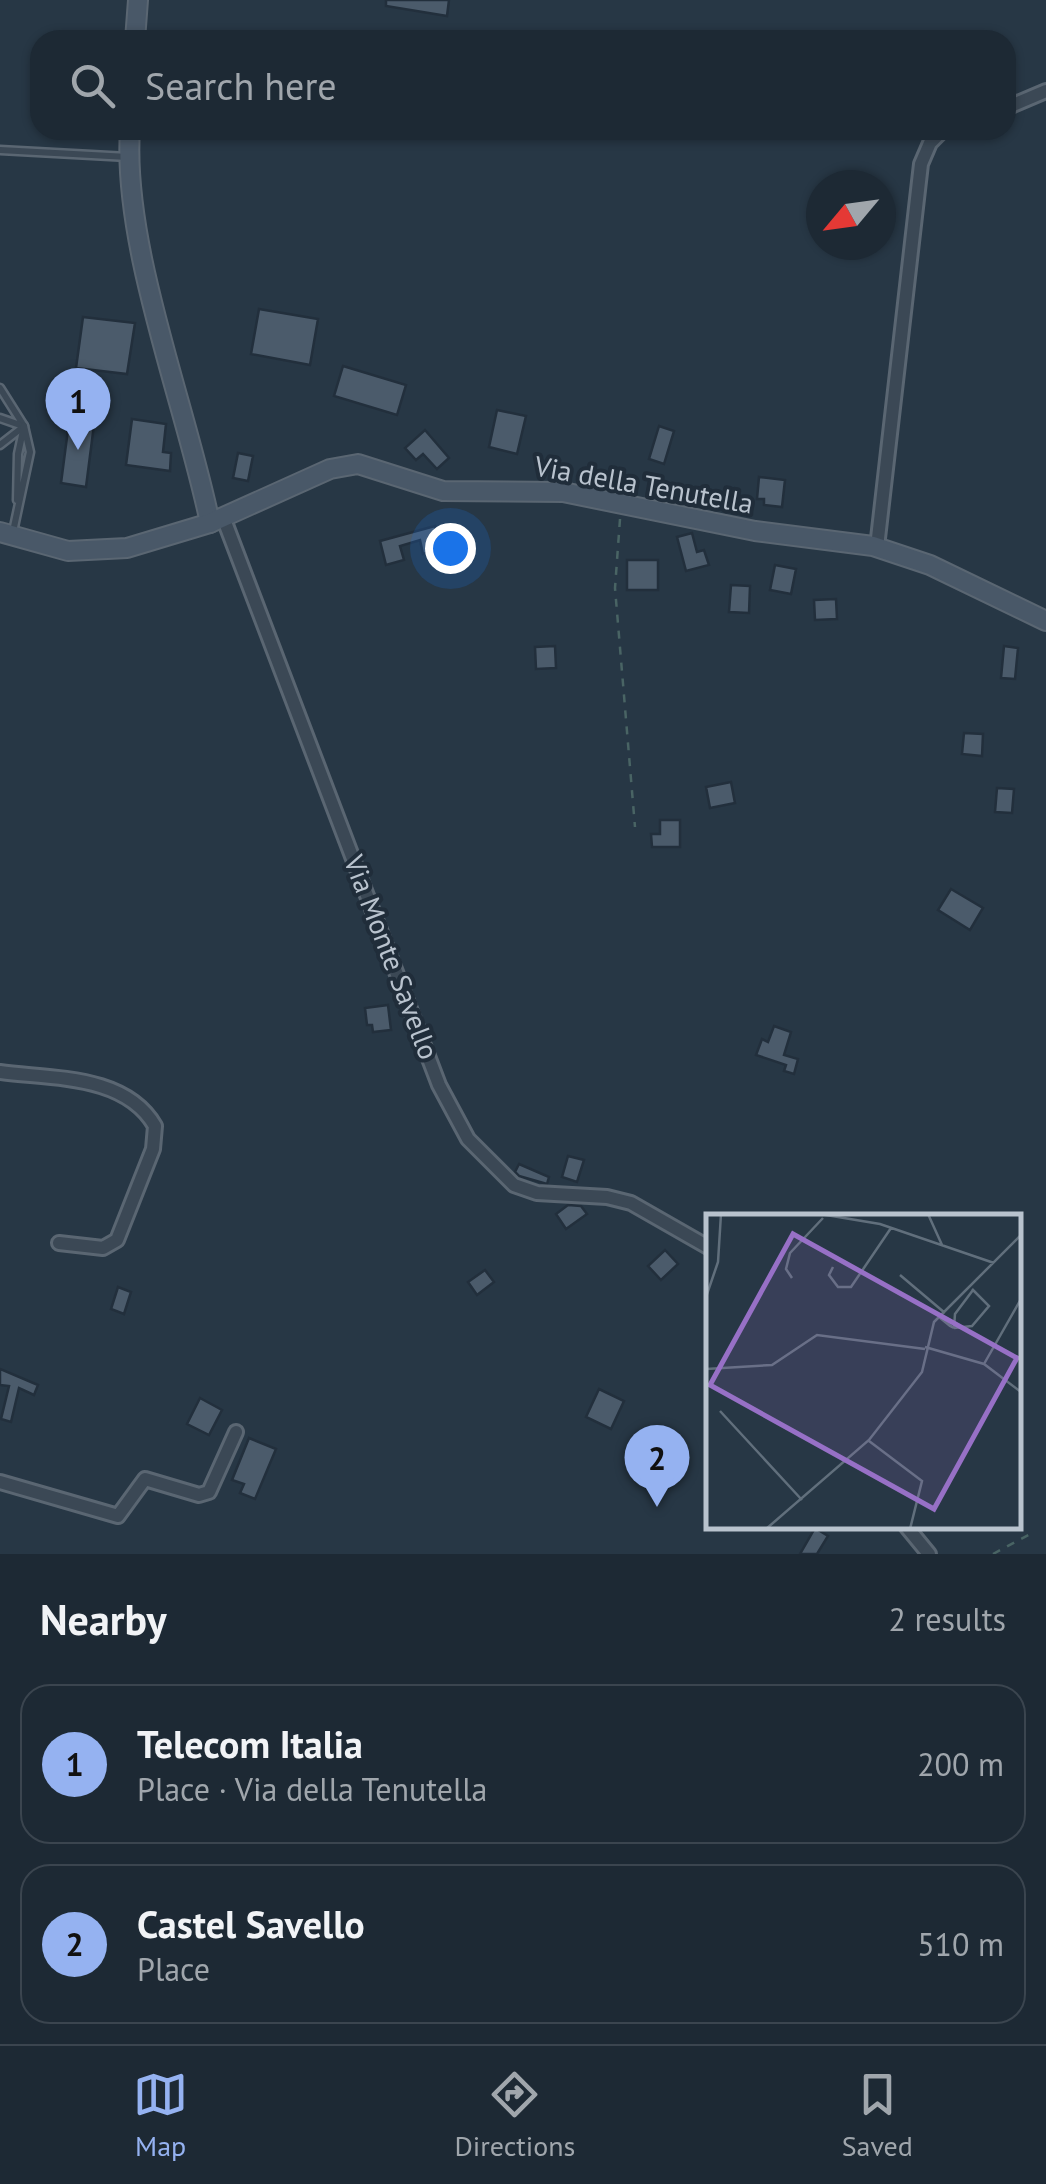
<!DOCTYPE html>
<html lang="en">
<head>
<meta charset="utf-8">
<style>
	body { margin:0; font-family:"PT Sans",sans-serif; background:#2a3540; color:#f1f3f6 }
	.compass { position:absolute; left:806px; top:170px; width:90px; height:90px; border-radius:50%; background:#1d2934; box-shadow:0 2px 8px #0004; rotate:241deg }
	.you { position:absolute; left:450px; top:548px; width:35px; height:35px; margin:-25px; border:8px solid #fff; border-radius:50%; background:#1a73e8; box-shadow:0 0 0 15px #1a73e833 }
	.badge { display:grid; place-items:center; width:65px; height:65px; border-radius:50%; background:#95b2f1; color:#111; font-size:32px; font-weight:700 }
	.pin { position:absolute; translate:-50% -82px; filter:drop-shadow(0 2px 5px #0008) }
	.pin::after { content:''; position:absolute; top:52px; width:35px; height:30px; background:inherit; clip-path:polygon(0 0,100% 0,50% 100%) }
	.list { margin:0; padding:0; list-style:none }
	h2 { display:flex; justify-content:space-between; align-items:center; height:130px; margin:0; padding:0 40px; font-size:42px }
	h2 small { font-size:32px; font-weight:400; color:#a0a6ac }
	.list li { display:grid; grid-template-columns:65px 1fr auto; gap:30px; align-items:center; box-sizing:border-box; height:160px; margin:0 20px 20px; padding:0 20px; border:2px solid #3b454f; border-radius:30px }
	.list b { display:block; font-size:38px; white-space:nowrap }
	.list p { margin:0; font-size:32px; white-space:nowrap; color:#a0a6ac }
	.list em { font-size:32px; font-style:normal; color:#a0a6ac }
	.icon { flex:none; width:55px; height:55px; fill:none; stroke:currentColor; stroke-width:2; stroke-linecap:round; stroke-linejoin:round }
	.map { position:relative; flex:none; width:1046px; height:1554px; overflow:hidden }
	.search { position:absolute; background:#1d2934; box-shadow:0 2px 8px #0004; left:30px; right:30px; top:30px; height:110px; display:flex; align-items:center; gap:25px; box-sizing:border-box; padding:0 35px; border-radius:30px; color:#a0a6ac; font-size:38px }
	.sheet { height:490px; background:#1d2934 }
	nav { display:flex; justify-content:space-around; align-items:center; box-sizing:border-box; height:140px; border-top:2px solid #3b454f; background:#1d2934; font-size:28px; color:#a0a6ac }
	nav a { display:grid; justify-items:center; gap:5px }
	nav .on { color:#95b2f1 }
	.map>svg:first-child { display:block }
	.building { fill:#4b5b6b; stroke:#222f3c; stroke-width:2.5 }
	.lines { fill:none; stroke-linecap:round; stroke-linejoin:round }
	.lane-casing { stroke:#5a6672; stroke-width:11 }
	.street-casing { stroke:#5a6672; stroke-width:18 }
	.secondary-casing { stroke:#5a6672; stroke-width:22 }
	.path { stroke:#496464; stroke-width:2.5; stroke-dasharray:8 8; stroke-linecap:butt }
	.lane { stroke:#3b4855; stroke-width:6 }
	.street { stroke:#3b4855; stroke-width:12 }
	.secondary { stroke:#495868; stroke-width:18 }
	.labels { text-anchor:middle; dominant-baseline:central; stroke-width:8; stroke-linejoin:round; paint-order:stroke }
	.street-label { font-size:28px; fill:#b9c3ce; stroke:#202d3a }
	.inset-road { fill:none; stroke:#616f7c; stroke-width:2.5 }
	.view { fill:#9770c6; fill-opacity:0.15; stroke:#9770c6; stroke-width:5 }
	.inset-edge { fill:none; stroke:#b9c3ce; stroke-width:5 }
</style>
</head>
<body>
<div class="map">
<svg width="1046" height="1554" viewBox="0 0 1046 1554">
	<rect width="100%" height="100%" fill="#273745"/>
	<!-- building -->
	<g class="building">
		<polygon points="386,0 449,0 447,16 386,6"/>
		<polygon points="259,309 318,319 310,365 251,354"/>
		<polygon points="83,317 135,323 127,374 76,368"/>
		<polygon points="343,366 406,385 397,415 334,396"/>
		<polygon points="497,410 526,416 517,454 489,447"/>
		<polygon points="70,414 95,417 86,487 61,483"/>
		<polygon points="132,419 166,424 163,452 171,453 170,471 126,465"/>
		<polygon points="659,426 674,431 664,464 649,459"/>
		<polygon points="425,430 449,458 437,469 423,454 416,460 405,448"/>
		<polygon points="238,453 253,456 248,481 233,478"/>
		<polygon points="759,477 785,480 782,507 764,505 764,499 757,499"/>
		<polygon points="435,526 442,549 423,554 420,540 400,546 404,560 386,565 380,541"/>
		<polygon points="692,533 697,552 704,550 709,565 686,571 677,537"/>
		<rect x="627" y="560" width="31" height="30"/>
		<polygon points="775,565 796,569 791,594 770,590"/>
		<polygon points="731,585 750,586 749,613 729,612"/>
		<polygon points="836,599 837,619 815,620 814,600"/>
		<polygon points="555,646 556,668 536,669 535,647"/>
		<polygon points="1004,646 1018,648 1015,679 1001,678"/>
		<polygon points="964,733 983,734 982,756 962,754"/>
		<polygon points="731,782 735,803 710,808 706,787"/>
		<polygon points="997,788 1014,789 1012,813 995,812"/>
		<polygon points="660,820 680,820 680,847 652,847 651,834 660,834"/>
		<polygon points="951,889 983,908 970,930 938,910"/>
		<polygon points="388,1005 391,1030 373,1032 372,1025 367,1025 365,1008"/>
		<polygon points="774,1026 791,1032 784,1055 798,1059 794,1074 784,1071 786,1065 756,1055 762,1039 768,1042"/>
		<polygon points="568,1156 584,1160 577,1182 562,1177"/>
		<polygon points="519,1164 549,1177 547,1184 519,1176 515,1172"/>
		<polygon points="568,1205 581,1206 587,1214 566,1229 556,1214"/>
		<polygon points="665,1250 678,1264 661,1280 648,1266"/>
		<polygon points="485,1270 494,1282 477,1295 468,1282"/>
		<polygon points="118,1287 131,1292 124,1314 111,1309"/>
		<polygon points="0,1369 38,1385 34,1395 19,1388 11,1422 1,1419 9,1386 0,1385"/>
		<polygon points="599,1389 624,1401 611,1429 586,1417"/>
		<polygon points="200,1398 222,1410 209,1435 187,1424"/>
		<polygon points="249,1438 276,1449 255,1499 240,1493 244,1484 232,1480"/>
		<polygon points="815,1528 828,1536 817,1554 800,1554"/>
	</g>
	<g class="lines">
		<defs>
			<g id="lane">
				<polyline points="0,150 128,157"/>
				<polyline points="0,388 24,426"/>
				<polyline points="0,418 23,426"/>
				<polyline points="0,445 23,427"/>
				<polyline points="14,527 30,452 24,426 18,454 17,500"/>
			</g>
			<g id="street">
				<polyline points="1006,108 1046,91"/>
				<polyline points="223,517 439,1085 468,1139 514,1185 537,1193 607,1197 631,1203 708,1247"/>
				<polyline points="877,547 921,164 930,143 943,130"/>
				<path d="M0,1072C51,1079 125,1074 155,1126L153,1149L117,1240L103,1248L59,1243"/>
				<polyline points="0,1482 118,1516 145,1479 199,1495 209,1492 236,1432"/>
				<polyline points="906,1526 929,1554"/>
			</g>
			<g id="secondary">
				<polyline points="135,40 138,0"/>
				<path d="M130,130C122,247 186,405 210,523"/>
				<polyline points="0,532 68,551 127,548 210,523 330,469 358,464 443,491 563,492 755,531 873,546 930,565 1046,621"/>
			</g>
		</defs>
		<!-- lane casing -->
		<use href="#lane" class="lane-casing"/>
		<!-- street casing -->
		<use href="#street" class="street-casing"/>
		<!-- secondary casing -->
		<use href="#secondary" class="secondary-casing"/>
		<!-- path -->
		<g class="path">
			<polyline points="620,519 615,588 635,827"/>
			<polyline points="993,1554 1034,1532"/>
		</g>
		<!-- lane -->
		<use href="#lane" class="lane"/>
		<!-- street -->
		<use href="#street" class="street"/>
		<!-- secondary -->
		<use href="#secondary" class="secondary"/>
	</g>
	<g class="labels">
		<!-- street labels -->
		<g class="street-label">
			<text transform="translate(644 484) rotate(10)">Via della Tenutella</text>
			<text transform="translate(392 957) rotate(69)">Via Monte Savello</text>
		</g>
	</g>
	<!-- overview -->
	<g transform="translate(706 1214)">
		<rect width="315" height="315" fill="#273745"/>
		<path class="inset-road" d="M114,0L174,10L288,49M222,0L236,31M127,53L123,61L132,73H145L185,14M194,61L239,99M86,64L80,55L84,39L117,4M0,83L12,48L15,0M233,103L244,112L248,114L238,107M248,114L266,112L283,92L266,75M248,114L249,100L267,76M219,133L278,150L315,178M278,150L315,85M0,155L66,151L111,121L219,135M14,197L96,286M163,227L216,267L204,315M60,315L163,226L216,158L228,108L315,21"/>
		<path class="view" d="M87,20L311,144L228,295L4,171Z"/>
		<rect width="315" height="315" class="inset-edge"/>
	</g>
</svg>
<svg class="compass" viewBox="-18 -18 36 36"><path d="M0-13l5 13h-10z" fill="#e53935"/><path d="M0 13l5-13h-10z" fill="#a0a6ac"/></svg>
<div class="you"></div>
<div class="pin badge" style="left:78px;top:450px">1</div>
<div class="pin badge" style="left:657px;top:1507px">2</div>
<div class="search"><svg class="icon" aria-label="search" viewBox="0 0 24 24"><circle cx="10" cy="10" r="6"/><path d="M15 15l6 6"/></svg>Search here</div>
</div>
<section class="sheet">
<h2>Nearby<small>2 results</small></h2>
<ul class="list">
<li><span class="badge">1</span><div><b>Telecom Italia</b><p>Place · Via della Tenutella</p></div><em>200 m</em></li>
<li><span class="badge">2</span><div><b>Castel Savello</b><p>Place</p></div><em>510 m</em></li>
</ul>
</section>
<nav>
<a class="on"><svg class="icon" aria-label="map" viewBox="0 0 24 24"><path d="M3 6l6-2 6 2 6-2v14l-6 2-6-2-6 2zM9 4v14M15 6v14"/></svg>Map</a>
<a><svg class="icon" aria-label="directions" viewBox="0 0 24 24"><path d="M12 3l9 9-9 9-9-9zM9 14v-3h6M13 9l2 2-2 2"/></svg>Directions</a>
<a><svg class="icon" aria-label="saved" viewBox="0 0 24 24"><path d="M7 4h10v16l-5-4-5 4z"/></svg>Saved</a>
</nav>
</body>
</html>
